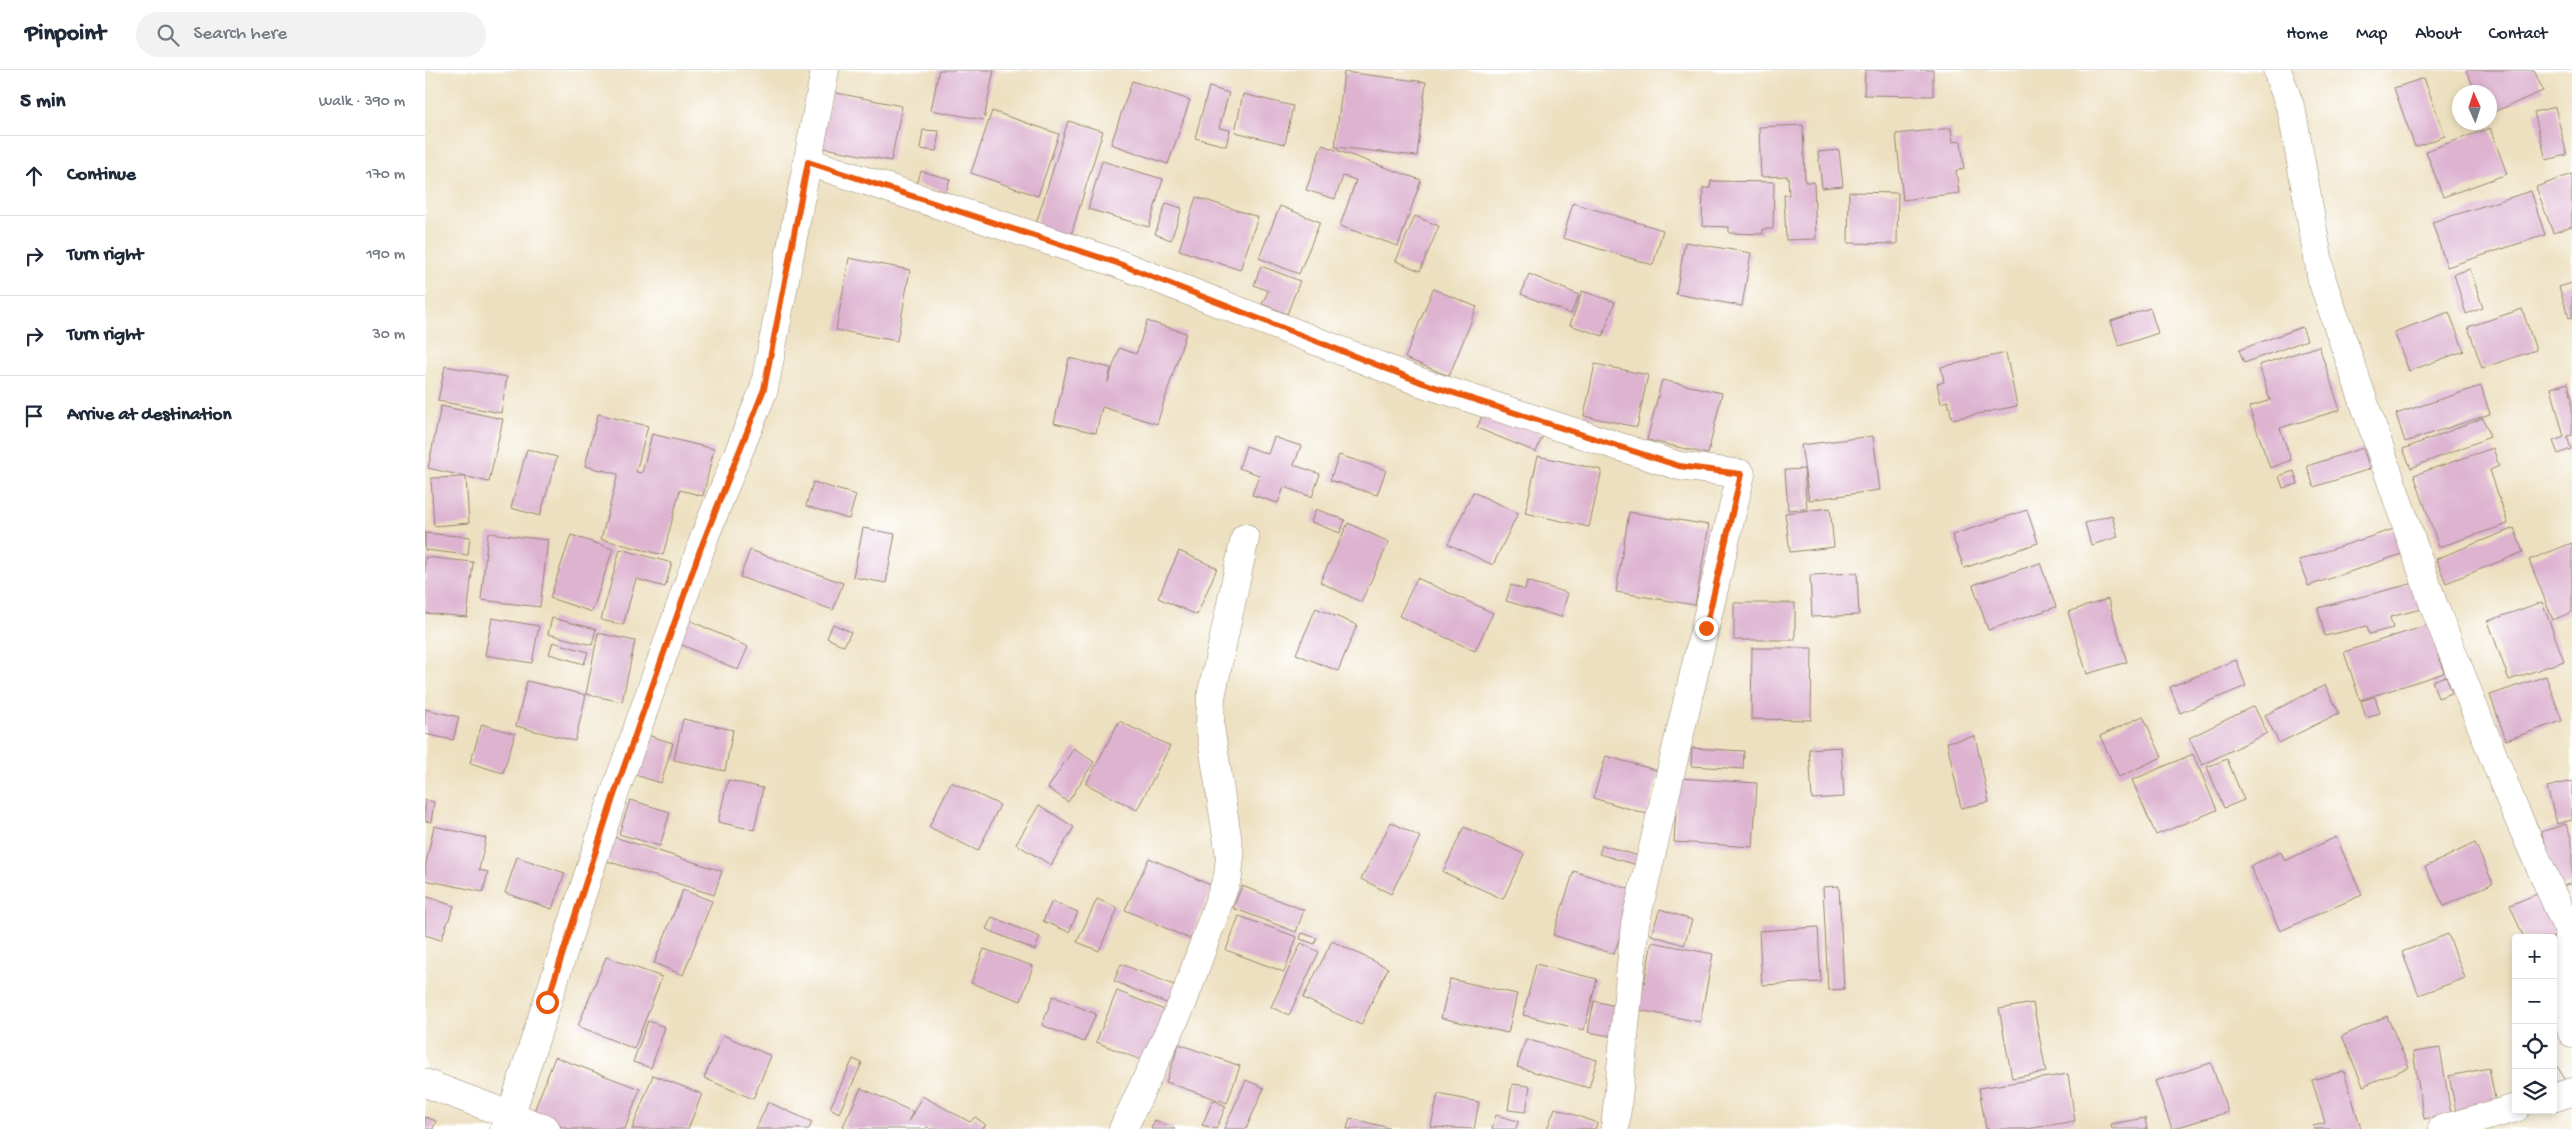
<!DOCTYPE html>
<html lang="en">
<head>
<meta charset="utf-8">
<style>
	body { margin:0; font-family:"Gochi Hand",sans-serif; background:#f2f2f3; color:#1f2937 }
	.controls { position:absolute; right:15px; bottom:15px; display:grid; overflow:hidden; border-radius:5px; box-shadow:0 2px 8px #0003 }
	.controls button { width:45px; height:45px; display:grid; place-items:center; padding:0; border:0; border-bottom:1px solid #e0e1e3; background:#fff; color:#1f2937; font:25px sans-serif }
	.compass { position:absolute; left:2027px; top:15px; width:45px; height:45px; border-radius:50%; background:#fff; box-shadow:0 2px 8px #0003; rotate:357deg }
	.stop { position:absolute; width:15px; height:15px; margin:-11px; border:4px solid #ea580c; border-radius:50%; background:#fff }
	.stop.end { background:#ea580c; border-color:#fff; box-shadow:0 1px 5px #0008 }
	.list { margin:0; padding:0; list-style:none }
	h2 { display:flex; justify-content:space-between; align-items:center; height:65px; margin:0; padding:0 20px; font-size:21px }
	h2 small { font-size:16px; font-weight:400; color:#747a83 }
	.list li { display:grid; grid-template-columns:32px 1fr auto; gap:15px; align-items:center; box-sizing:border-box; height:80px; padding:0 20px; border-top:1px solid #e0e1e3 }
	.list b { display:block; font-size:19px; white-space:nowrap }
	.list em { font-size:16px; font-style:normal; color:#747a83 }
	.icon { flex:none; width:28px; height:28px; fill:none; stroke:currentColor; stroke-width:2; stroke-linecap:round; stroke-linejoin:round }
	.map { position:relative; flex:none; width:2147px; height:1059px; overflow:hidden }
	header { display:flex; align-items:center; gap:30px; box-sizing:border-box; height:70px; padding:0 25px; background:#fff; border-bottom:1px solid #e0e1e3 }
	header strong { font-size:24px }
	nav { display:flex; gap:28px; margin-inline-start:auto; font-size:18px }
	.search { width:350px; height:45px; background:#f2f2f3; display:flex; align-items:center; gap:12px; box-sizing:border-box; padding:0 18px; border-radius:28px; color:#747a83; font-size:19px }
	main { display:flex }
	aside { flex:1; background:#fff }
	.map>svg:first-child { display:block }
	.building { fill:#ddb3d0 }
	.lines { fill:none; stroke-linecap:round; stroke-linejoin:round }
	.minor-casing { stroke:#94856f; stroke-width:29 }
	.minor { stroke:#fff; stroke-width:28 }
	.route { stroke:#ea580c; stroke-width:6 }
</style>
</head>
<body>
<header>
<strong>Pinpoint</strong>
<div class="search"><svg class="icon" aria-label="search" viewBox="0 0 24 24"><circle cx="10" cy="10" r="6"/><path d="M15 15l6 6"/></svg>Search here</div>
<nav><a>Home</a><a>Map</a><a>About</a><a>Contact</a></nav>
</header>
<main>
<aside>
<h2>5 min<small>Walk · 390 m</small></h2>
<ul class="list">
<li><svg class="icon" aria-label="ahead" viewBox="0 0 24 24"><path d="M12 20V5M6 11l6-6 6 6"/></svg><div><b>Continue</b></div><em>170 m</em></li>
<li><svg class="icon" aria-label="right" viewBox="0 0 24 24"><path d="M7 20v-9h11M14 6l5 5-5 5"/></svg><div><b>Turn right</b></div><em>190 m</em></li>
<li><svg class="icon" aria-label="right" viewBox="0 0 24 24"><path d="M7 20v-9h11M14 6l5 5-5 5"/></svg><div><b>Turn right</b></div><em>30 m</em></li>
<li><svg class="icon" aria-label="arrive" viewBox="0 0 24 24"><path d="M6 21V4h12l-3 4 3 4H6"/></svg><div><b>Arrive at destination</b></div></li>
</ul>
</aside>
<div class="map">
<svg width="2147" height="1059" viewBox="0 0 2147 1059">
	<rect width="100%" height="100%" fill="#fff"/>
	<filter id="ink" filterUnits="userSpaceOnUse"><feTurbulence type="fractalNoise" baseFrequency=".02" numOctaves="2"/><feDisplacementMap in="SourceGraphic" scale="10" xChannelSelector="R" yChannelSelector="G"/><feConvolveMatrix kernelMatrix="1 2 1 2 8 2 1 2 1" color-interpolation-filters="sRGB"/></filter>
	<filter id="wash" filterUnits="userSpaceOnUse"><feTurbulence type="fractalNoise" baseFrequency=".0096" numOctaves="4" result="noise"/><feDisplacementMap in="SourceGraphic" scale="20" xChannelSelector="R" yChannelSelector="G"/><feGaussianBlur stdDeviation="1.12" result="paint"/><feColorMatrix in="noise" values="0 0 0 0 0 0 0 0 0 0 0 0 0 0 0 0 0 1.4 0 .05"/><feComposite in="paint" operator="in"/></filter>
	<g filter="url(#wash)">
		<rect width="100%" height="100%" fill="#ede0c0"/>
		<g id="blocks">
			<!-- building -->
			<g class="building">
				<polygon points="514,0 569,0 559,50 506,40"/>
				<polygon points="1440,0 1508,0 1508,26 1439,25"/>
				<polygon points="2041,0 2109,0 2118,21 2064,44 2064,22 2051,22"/>
				<polygon points="919,2 1001,12 992,86 910,77"/>
				<polygon points="1999,8 2020,66 1990,77 1969,18"/>
				<polygon points="707,11 765,30 743,94 686,74"/>
				<polygon points="784,17 804,23 794,58 805,60 801,76 770,68"/>
				<polygon points="407,22 477,36 466,91 395,77"/>
				<polygon points="818,24 868,36 860,74 810,62"/>
				<polygon points="2130,37 2142,85 2121,90 2109,42"/>
				<polygon points="567,41 634,64 613,126 546,103"/>
				<polygon points="643,51 678,61 645,168 610,157"/>
				<polygon points="1378,55 1380,112 1389,112 1391,169 1361,170 1359,125 1364,125 1363,106 1336,107 1334,57"/>
				<polygon points="1526,58 1528,72 1536,71 1539,99 1531,100 1534,123 1478,130 1471,64"/>
				<polygon points="2065,58 2082,104 2018,127 2001,81"/>
				<polygon points="498,60 514,61 511,81 495,79"/>
				<polygon points="897,75 996,110 973,176 915,156 931,110 918,106 910,129 881,120"/>
				<polygon points="1414,80 1418,116 1397,118 1393,82"/>
				<polygon points="677,91 738,109 724,157 663,139"/>
				<polygon points="496,101 525,109 521,122 492,114"/>
				<polygon points="2147,104 2147,156 2128,163 2111,117"/>
				<polygon points="1286,111 1349,112 1348,159 1338,159 1338,164 1304,163 1304,157 1277,156 1278,118 1285,118"/>
				<polygon points="2106,121 2120,165 2022,197 2007,152"/>
				<polygon points="1424,122 1473,123 1472,174 1423,173"/>
				<polygon points="771,127 833,147 815,200 754,180"/>
				<polygon points="741,133 757,138 746,170 730,164"/>
				<polygon points="1148,133 1238,160 1228,195 1138,168"/>
				<polygon points="855,136 895,152 874,204 834,188"/>
				<polygon points="990,146 1014,156 995,201 971,191"/>
				<polygon points="1260,172 1326,183 1317,236 1251,224"/>
				<polygon points="424,188 485,200 472,271 411,260"/>
				<polygon points="836,196 875,211 862,244 837,234 843,221 829,215"/>
				<polygon points="2045,199 2058,238 2041,244 2029,204"/>
				<polygon points="1104,204 1154,225 1146,244 1096,224"/>
				<polygon points="2147,213 2147,247 2144,248 2134,217"/>
				<polygon points="1008,219 1052,237 1024,306 980,288"/>
				<polygon points="1157,221 1190,232 1178,266 1145,255"/>
				<polygon points="1725,238 1733,263 1694,276 1686,251"/>
				<polygon points="2097,239 2111,280 2057,298 2043,257"/>
				<polygon points="2024,242 2039,281 1984,301 1969,262"/>
				<polygon points="722,251 761,263 732,354 677,337 671,363 629,353 644,288 686,298 683,312 694,278 711,284"/>
				<polygon points="1877,257 1882,270 1819,293 1814,280"/>
				<polygon points="1894,276 1915,340 1855,358 1866,390 1845,398 1824,337 1845,330 1834,295"/>
				<polygon points="1581,283 1592,336 1527,349 1523,331 1516,333 1512,314 1519,312 1516,297"/>
				<polygon points="1170,294 1223,305 1212,357 1159,346"/>
				<polygon points="20,296 82,307 76,343 13,331"/>
				<polygon points="1237,310 1297,323 1283,384 1222,370"/>
				<polygon points="2143,313 2147,329 2147,365 2142,366 2146,379 2133,384 2128,371 2139,367 2126,318"/>
				<polygon points="2056,316 2065,344 1980,372 1971,344"/>
				<polygon points="16,336 78,349 64,412 3,398"/>
				<polygon points="1059,341 1118,365 1111,382 1052,358"/>
				<polygon points="173,344 223,356 211,402 217,403 227,364 289,379 278,426 255,420 238,485 176,469 193,404 160,396"/>
				<polygon points="2058,348 2065,367 1986,398 1978,379"/>
				<polygon points="1448,366 1455,420 1384,430 1376,375"/>
				<polygon points="849,367 876,376 869,395 895,404 887,427 859,417 853,433 827,425 834,405 814,398 821,376 843,384"/>
				<polygon points="1938,378 1945,399 1889,417 1882,396"/>
				<polygon points="2068,378 2074,396 2065,400 2083,454 2014,477 1989,405"/>
				<polygon points="102,379 132,387 115,446 86,438"/>
				<polygon points="914,385 961,400 952,425 905,410"/>
				<polygon points="1113,386 1177,400 1164,457 1100,443"/>
				<polygon points="1379,399 1382,439 1363,440 1360,400"/>
				<polygon points="1869,401 1873,414 1858,418 1854,406"/>
				<polygon points="41,407 44,453 9,456 6,408"/>
				<polygon points="388,412 431,425 424,449 381,436"/>
				<polygon points="1048,422 1093,443 1068,495 1023,474"/>
				<polygon points="1405,438 1409,477 1365,482 1360,443"/>
				<polygon points="891,439 920,450 915,463 886,452"/>
				<polygon points="1602,440 1613,473 1539,498 1527,465"/>
				<polygon points="1204,442 1284,455 1270,535 1191,522"/>
				<polygon points="1687,445 1693,467 1666,475 1660,453"/>
				<polygon points="923,453 964,472 936,532 895,512"/>
				<polygon points="438,458 470,464 461,513 428,507"/>
				<polygon points="2089,458 2098,482 2021,513 2011,489"/>
				<polygon points="1969,459 1977,484 1883,516 1874,490"/>
				<polygon points="0,463 45,467 43,485 0,480"/>
				<polygon points="63,463 123,470 115,537 56,530"/>
				<polygon points="146,465 188,479 167,542 125,528"/>
				<polygon points="2147,473 2147,542 2128,550 2104,490"/>
				<polygon points="195,479 247,493 240,517 211,509 198,555 176,550"/>
				<polygon points="325,480 418,513 408,540 315,507"/>
				<polygon points="754,481 792,498 772,545 733,528"/>
				<polygon points="0,487 48,492 42,547 0,543"/>
				<polygon points="1615,493 1631,537 1563,560 1548,515"/>
				<polygon points="1432,503 1434,545 1387,547 1385,505"/>
				<polygon points="992,508 1068,543 1050,581 974,546"/>
				<polygon points="1102,511 1143,523 1136,547 1081,531 1086,515 1100,520"/>
				<polygon points="1993,512 2000,538 1965,547 1968,558 1944,564 1942,556 1900,566 1893,538"/>
				<polygon points="1683,529 1702,592 1662,604 1643,542"/>
				<polygon points="2117,532 2139,591 2084,610 2063,551"/>
				<rect x="1309" y="533" width="61" height="37"/>
				<polygon points="891,538 932,555 913,601 871,584"/>
				<polygon points="253,545 323,577 313,600 242,568"/>
				<polygon points="67,548 114,556 107,593 60,585"/>
				<polygon points="127,548 171,559 167,575 123,564"/>
				<polygon points="408,554 426,562 419,576 402,568"/>
				<polygon points="2003,555 2019,603 1935,630 1919,582"/>
				<polygon points="173,563 210,571 197,632 161,624"/>
				<polygon points="128,572 163,582 159,594 124,584"/>
				<polygon points="1327,578 1387,578 1386,650 1326,649"/>
				<polygon points="1811,590 1821,616 1755,643 1745,617"/>
				<polygon points="2021,606 2027,623 2013,628 2007,611"/>
				<polygon points="2121,606 2137,651 2081,670 2065,625"/>
				<polygon points="102,611 161,625 150,671 91,656"/>
				<polygon points="1900,615 1914,643 1854,673 1840,645"/>
				<polygon points="1950,627 1955,643 1941,648 1936,631"/>
				<polygon points="1829,636 1842,663 1777,695 1764,668"/>
				<polygon points="0,639 34,647 28,670 0,664"/>
				<polygon points="1718,646 1737,687 1694,707 1675,666"/>
				<polygon points="258,649 308,660 300,701 249,690"/>
				<polygon points="694,651 745,676 712,740 661,714"/>
				<polygon points="57,654 90,664 78,703 45,693"/>
				<polygon points="219,664 248,673 236,713 207,704"/>
				<polygon points="1550,666 1564,732 1536,738 1522,672"/>
				<polygon points="1416,677 1419,727 1387,729 1384,679"/>
				<polygon points="649,678 669,692 643,732 623,718"/>
				<polygon points="1267,678 1319,681 1318,699 1266,696"/>
				<polygon points="1768,684 1792,740 1731,765 1707,710"/>
				<polygon points="1181,686 1234,701 1222,744 1168,728"/>
				<polygon points="1802,689 1819,730 1799,738 1782,697"/>
				<polygon points="1253,708 1332,713 1328,777 1249,772"/>
				<polygon points="303,710 338,718 329,760 293,752"/>
				<polygon points="2147,711 2147,750 2132,754 2122,717"/>
				<polygon points="526,712 575,735 553,781 504,757"/>
				<polygon points="0,730 9,732 6,752 0,751"/>
				<polygon points="205,730 245,742 235,776 194,764"/>
				<polygon points="614,735 649,757 626,795 591,774"/>
				<polygon points="966,752 995,767 966,824 936,809"/>
				<polygon points="2141,754 2147,771 2147,813 2135,817 2116,762"/>
				<polygon points="9,756 61,768 54,800 63,802 58,822 0,810 0,798"/>
				<polygon points="1039,757 1099,784 1078,829 1018,802"/>
				<polygon points="186,766 297,801 289,825 179,790"/>
				<polygon points="1911,767 1937,825 1855,861 1825,796 1856,782 1860,791"/>
				<polygon points="2050,773 2068,813 2019,836 2000,797"/>
				<polygon points="1177,775 1214,786 1212,795 1174,784"/>
				<polygon points="92,787 140,803 127,839 80,823"/>
				<polygon points="724,788 788,816 765,869 700,840"/>
				<polygon points="1149,801 1210,821 1189,884 1128,865"/>
				<polygon points="817,816 879,840 871,862 808,838"/>
				<polygon points="1414,816 1419,919 1403,920 1398,817"/>
				<polygon points="258,820 287,831 258,905 229,893"/>
				<polygon points="2117,822 2135,865 2127,868 2099,868 2085,835"/>
				<polygon points="0,826 29,836 16,870 0,865"/>
				<polygon points="672,829 693,838 674,881 652,872"/>
				<polygon points="627,831 653,842 644,862 618,851"/>
				<polygon points="1235,839 1267,850 1259,875 1226,865"/>
				<polygon points="814,846 872,867 859,902 801,880"/>
				<polygon points="567,847 615,867 610,880 561,859"/>
				<polygon points="1393,857 1396,912 1337,915 1334,861"/>
				<polygon points="877,863 892,868 890,874 875,869"/>
				<polygon points="2023,864 2040,908 1994,925 1977,882"/>
				<polygon points="907,871 963,898 936,955 878,928"/>
				<polygon points="1227,872 1288,884 1275,952 1214,940"/>
				<polygon points="876,873 894,882 864,945 846,937"/>
				<polygon points="559,879 608,896 596,931 546,913"/>
				<polygon points="181,887 237,907 209,979 153,956"/>
				<polygon points="696,894 754,917 746,935 689,911"/>
				<polygon points="1111,894 1172,909 1159,960 1098,945"/>
				<polygon points="1025,909 1092,924 1083,963 1016,948"/>
				<polygon points="692,921 742,941 721,992 671,972"/>
				<polygon points="628,926 671,944 659,972 617,955"/>
				<polygon points="1169,931 1191,936 1185,966 1163,962"/>
				<polygon points="1608,933 1621,1002 1587,1008 1574,939"/>
				<polygon points="1962,946 1984,997 1938,1016 1917,966"/>
				<polygon points="223,951 240,957 226,998 208,992"/>
				<polygon points="298,965 346,986 328,1029 279,1008"/>
				<polygon points="1101,969 1172,990 1164,1018 1092,997"/>
				<polygon points="754,974 815,996 802,1033 741,1012"/>
				<polygon points="2015,978 2026,1044 1999,1049 1988,982"/>
				<polygon points="130,987 215,1019 200,1059 143,1059 107,1046"/>
				<polygon points="428,989 437,993 414,1043 405,1038"/>
				<polygon points="2128,990 2140,1009 2128,1017"/>
				<polygon points="1786,993 1803,1042 1747,1059 1730,1011"/>
				<polygon points="2064,998 2071,1034 2031,1042 2024,1006"/>
				<polygon points="1919,1001 1936,1059 1889,1059 1888,1056 1900,1053 1887,1010"/>
				<polygon points="1643,1004 1650,1051 1602,1059 1561,1059 1554,1018"/>
				<polygon points="228,1005 277,1024 263,1059 207,1059"/>
				<polygon points="821,1010 839,1018 821,1059 799,1059"/>
				<polygon points="1087,1014 1105,1016 1101,1042 1083,1040"/>
				<polygon points="436,1018 488,1042 483,1052 497,1026 545,1052 550,1047 561,1055 557,1059 506,1059 502,1057 500,1059 423,1059 418,1056"/>
				<polygon points="1013,1024 1054,1032 1049,1059 1006,1057"/>
				<polygon points="788,1030 801,1036 791,1059 777,1055"/>
				<polygon points="343,1032 387,1052 384,1059 331,1059"/>
				<polygon points="1130,1038 1172,1053 1170,1059 1122,1059"/>
				<polygon points="1071,1045 1093,1051 1091,1059 1067,1059"/>
				<polygon points="0,1047 11,1051 8,1059 0,1059"/>
				<polygon points="925,1048 964,1058 964,1059 922,1059"/>
				<polygon points="1720,1048 1722,1059 1687,1059 1686,1054"/>
				<polygon points="730,1050 750,1059 726,1059"/>
			</g>
		</g>
	</g>
	<g filter="url(#ink)">
		<use href="#blocks" fill-opacity="0" stroke="#94856f" stroke-width="1"/>
		<g class="lines">
			<defs>
				<g id="minor">
					<polyline points="1852,0 1867,42 1897,210 2009,536 2088,736 2144,862"/>
					<polyline points="383,92 692,193 998,313 1254,396 1316,404 1210,854 1190,1059"/>
					<path d="M2147,857L2144,862C2138,899 2135,926 2147,963"/>
					<polyline points="0,1013 121,1059"/>
					<polyline points="2128,1028 2147,1022"/>
					<polyline points="79,1059 86,1044 188,728 281,463 339,319 400,0"/>
					<polyline points="698,1059 758,932 803,806 805,786 785,656 786,627 820,468"/>
					<polyline points="2017,1059 2091,1038"/>
				</g>
			</defs>
			<!-- minor casing -->
			<use href="#minor" class="minor-casing"/>
			<!-- minor -->
			<use href="#minor" class="minor"/>
		</g>
	</g>
	<g class="lines" filter="url(#ink)">
		<!-- route -->
		<polyline class="route" points="122,932 188,728 275,480 339,319 383,92 692,193 998,313 1254,396 1316,404 1281,558"/>
	</g>
</svg>
<div class="controls">
<button>+</button>
<button>−</button>
<button><svg class="icon" aria-label="locate" viewBox="0 0 24 24"><circle cx="12" cy="12" r="6"/><path d="M12 2v4M12 18v4M2 12h4M18 12h4"/></svg></button>
<button><svg class="icon" aria-label="layers" viewBox="0 0 24 24"><path d="M12 4l9 5-9 5-9-5zM3 14l9 5 9-5"/></svg></button>
</div>
<svg class="compass" viewBox="-18 -18 36 36"><path d="M0-13l5 13h-10z" fill="#e53935"/><path d="M0 13l5-13h-10z" fill="#747a83"/></svg>
<div class="stop" style="left:122px;top:932px"></div>
<div class="stop end" style="left:1281px;top:558px"></div>
</div>
</main>
</body>
</html>
